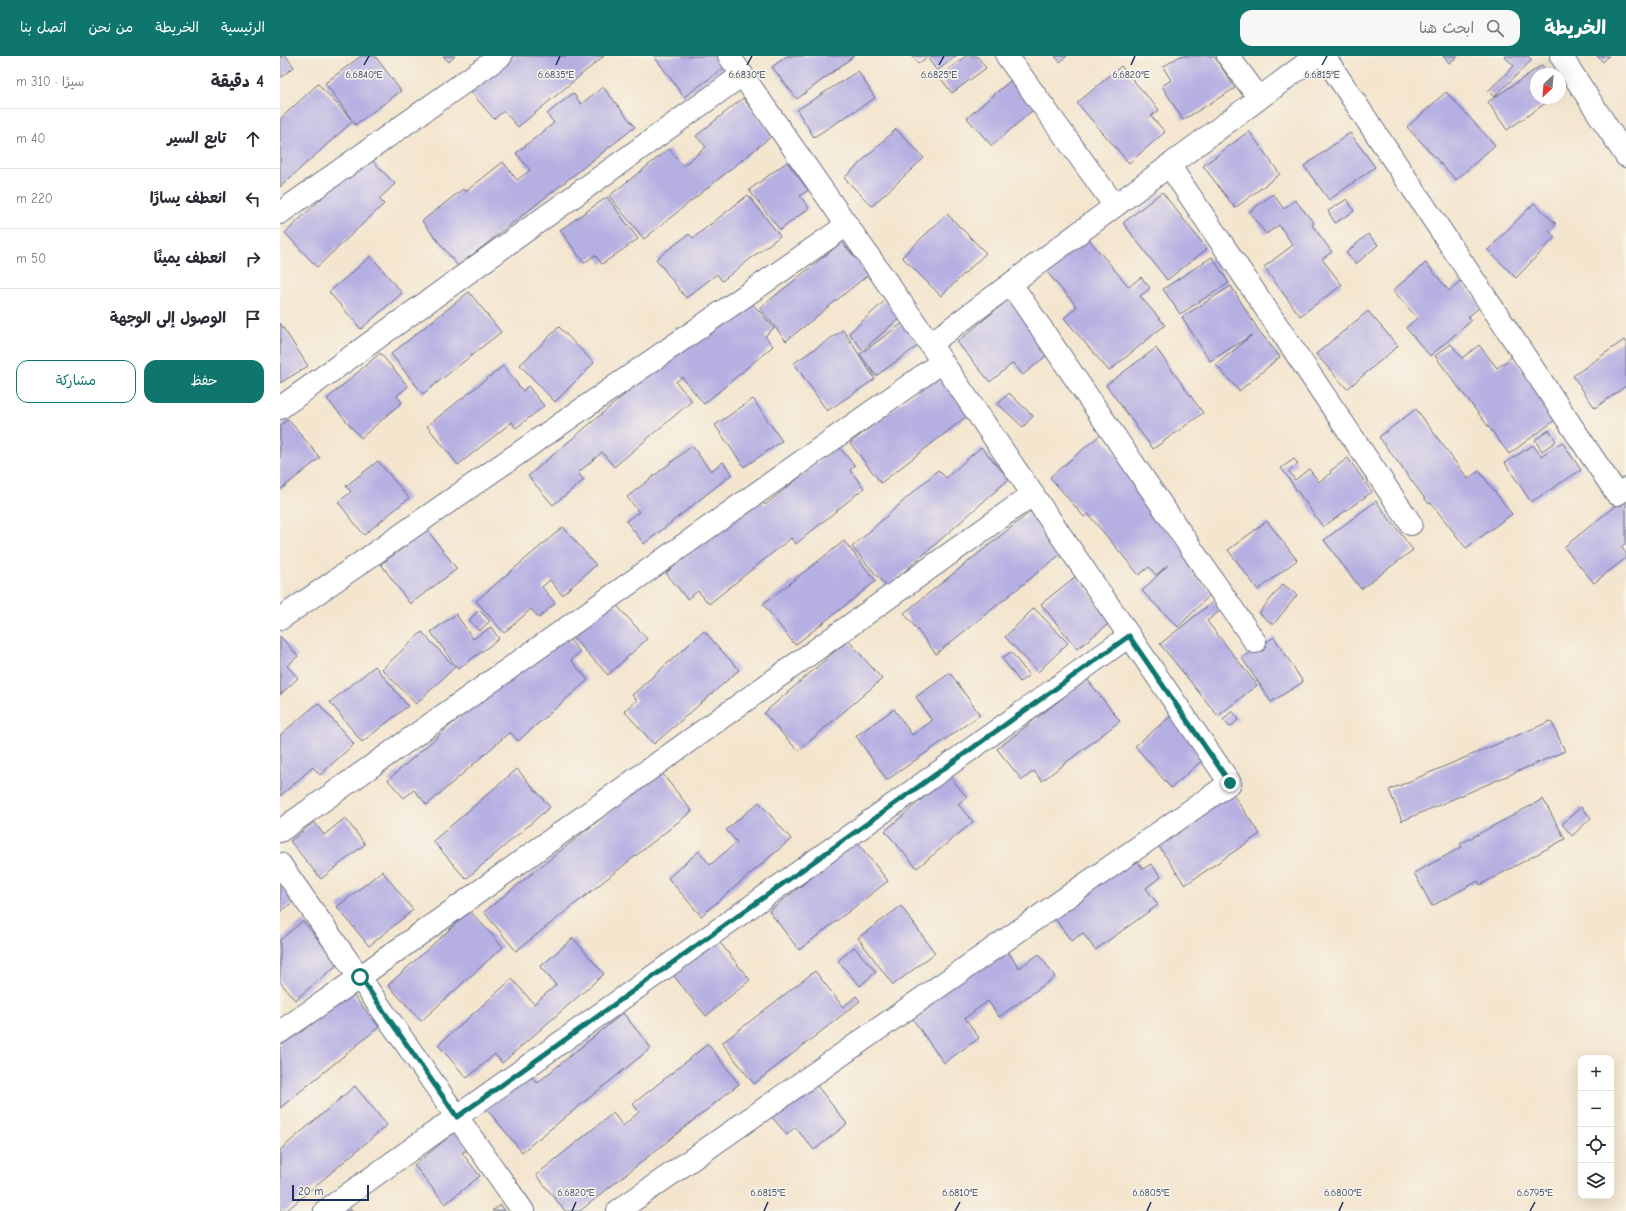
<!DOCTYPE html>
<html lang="ar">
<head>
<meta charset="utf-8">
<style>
	body { margin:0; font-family:"Comic Neue","Playpen Sans Arabic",sans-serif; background:#f7f7f7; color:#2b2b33; direction:rtl }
	.controls { position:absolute; right:12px; bottom:12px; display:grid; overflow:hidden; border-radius:8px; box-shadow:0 4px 16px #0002 }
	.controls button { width:36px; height:36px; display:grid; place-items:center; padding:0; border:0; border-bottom:1px solid #e1e1e2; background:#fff; color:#2b2b33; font:20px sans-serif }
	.compass { position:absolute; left:1250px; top:12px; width:36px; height:36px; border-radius:50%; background:#fff; box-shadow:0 4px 16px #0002; rotate:206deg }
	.scale { position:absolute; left:12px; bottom:10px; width:77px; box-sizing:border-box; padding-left:4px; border:2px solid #1b2f5e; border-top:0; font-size:11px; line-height:14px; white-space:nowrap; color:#1b2f5e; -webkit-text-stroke:3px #f7f3e8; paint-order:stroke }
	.stop { position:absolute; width:12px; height:12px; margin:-9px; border:3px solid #0f766e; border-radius:50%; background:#fff }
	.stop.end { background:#0f766e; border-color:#fff; box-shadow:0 1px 4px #0008 }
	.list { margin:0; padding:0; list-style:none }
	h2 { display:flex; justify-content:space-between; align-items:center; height:52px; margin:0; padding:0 16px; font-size:17px }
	h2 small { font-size:13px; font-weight:400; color:#7c7c81 }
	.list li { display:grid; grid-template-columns:26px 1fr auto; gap:12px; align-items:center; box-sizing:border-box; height:60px; padding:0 16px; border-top:1px solid #e1e1e2 }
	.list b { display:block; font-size:15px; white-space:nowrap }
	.list em { font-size:13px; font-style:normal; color:#7c7c81 }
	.actions { display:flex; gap:8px; padding:12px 16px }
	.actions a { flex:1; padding:9px 0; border:1px solid #0f766e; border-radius:12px; text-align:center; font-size:14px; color:#0f766e }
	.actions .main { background:#0f766e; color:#fff }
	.icon { flex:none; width:22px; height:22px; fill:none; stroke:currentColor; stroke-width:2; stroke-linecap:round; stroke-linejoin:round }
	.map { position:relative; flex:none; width:1346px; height:1155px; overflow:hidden; direction:ltr }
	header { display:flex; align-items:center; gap:24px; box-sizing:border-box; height:56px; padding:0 20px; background:#0f766e; color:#fff }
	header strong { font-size:19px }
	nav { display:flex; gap:22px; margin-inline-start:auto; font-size:14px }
	.search { width:280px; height:36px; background:#f7f7f7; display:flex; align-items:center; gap:10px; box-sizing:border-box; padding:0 14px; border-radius:12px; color:#7c7c81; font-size:15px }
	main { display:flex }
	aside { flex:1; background:#fff }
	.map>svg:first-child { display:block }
	.building { fill:#b6afe2 }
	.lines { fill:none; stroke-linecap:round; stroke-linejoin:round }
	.street-casing { stroke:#676f85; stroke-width:24 }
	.street { stroke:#fff; stroke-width:22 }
	.route { stroke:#0f766e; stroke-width:5 }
	.ticks { fill:none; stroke:#1b2f5e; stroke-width:1.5 }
	.ticks-label { font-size:10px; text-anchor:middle; fill:#1b2f5e; stroke:#f7f3e8; stroke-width:3.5; stroke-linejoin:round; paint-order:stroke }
</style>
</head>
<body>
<header>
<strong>الخريطة</strong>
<div class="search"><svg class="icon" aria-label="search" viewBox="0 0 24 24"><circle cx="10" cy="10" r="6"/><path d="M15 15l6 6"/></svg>ابحث هنا</div>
<nav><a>الرئيسية</a><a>الخريطة</a><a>من نحن</a><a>اتصل بنا</a></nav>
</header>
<main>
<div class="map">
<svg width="1346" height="1155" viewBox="0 0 1346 1155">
	<rect width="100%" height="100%" fill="#f7f3e8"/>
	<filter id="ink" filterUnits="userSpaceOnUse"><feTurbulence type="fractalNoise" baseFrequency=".025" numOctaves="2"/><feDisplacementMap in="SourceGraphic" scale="8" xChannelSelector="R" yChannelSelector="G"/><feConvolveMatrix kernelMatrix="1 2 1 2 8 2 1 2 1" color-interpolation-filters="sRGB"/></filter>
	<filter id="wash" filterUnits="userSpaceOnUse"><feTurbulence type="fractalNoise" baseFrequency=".012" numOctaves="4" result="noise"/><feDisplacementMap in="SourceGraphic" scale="16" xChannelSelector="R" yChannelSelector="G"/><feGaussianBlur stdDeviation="0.9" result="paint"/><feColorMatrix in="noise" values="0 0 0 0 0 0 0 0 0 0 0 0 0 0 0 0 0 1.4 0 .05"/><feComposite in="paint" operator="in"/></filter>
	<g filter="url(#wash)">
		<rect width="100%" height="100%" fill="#f4e5ce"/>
		<g id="blocks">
			<!-- building -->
			<g class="building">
				<polygon points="0,0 6,0 14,11 0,22"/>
				<polygon points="81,0 95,0 121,35 75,69 73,65 0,131 0,63 38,28 72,64 45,27"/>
				<polygon points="163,0 175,0 169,6"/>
				<polygon points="235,0 324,0 238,71 224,55 214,63 191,36"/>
				<polygon points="374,0 442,0 448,9 404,41"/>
				<polygon points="507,0 574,0 517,43 492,11"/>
				<polygon points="632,0 676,0 657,15 647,1 638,8"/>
				<polygon points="686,0 697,0 706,12 672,37 659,20"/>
				<polygon points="775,0 787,0 780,6"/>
				<polygon points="900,0 934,0 955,32 903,64 882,30 891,24 883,11"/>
				<polygon points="1163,0 1178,0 1169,7"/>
				<polygon points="1224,0 1248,0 1252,4 1214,41 1208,35 1234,10"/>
				<polygon points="1317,0 1329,0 1323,6"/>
				<polygon points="1262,9 1268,18 1256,18 1256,42 1273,42 1227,74 1208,46"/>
				<polygon points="841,10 879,54 871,60 885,76 849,107 797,47"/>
				<polygon points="578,15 595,42 534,81 517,54"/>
				<polygon points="730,25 755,52 712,90 687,62"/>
				<polygon points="323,31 355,71 178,210 142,165 183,133 185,136 223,106 237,124 250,114 236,97 274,67 267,58 293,37 301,48"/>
				<polygon points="1166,36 1215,89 1176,124 1127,71"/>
				<polygon points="463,42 493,79 364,183 329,140 389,93 403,110 426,91 416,80"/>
				<polygon points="616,73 644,102 592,150 564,122"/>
				<polygon points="969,75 1000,118 955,152 923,110"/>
				<polygon points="1070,77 1095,111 1049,144 1024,110"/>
				<polygon points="87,99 115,128 99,143 104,148 37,211 5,177"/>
				<polygon points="507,106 528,134 520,140 529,152 500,174 469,134"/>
				<polygon points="882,136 927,193 887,224 843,167"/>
				<polygon points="993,138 1004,153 1015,144 1034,167 1032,169 1052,196 1042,203 1062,229 1020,260 984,211 1013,189 999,169 986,178 969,156"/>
				<polygon points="468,139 500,180 442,225 437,218 406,242 376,203 409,178 413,182"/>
				<polygon points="327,141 358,183 322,208 315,199 304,207 280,174"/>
				<polygon points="1067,143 1074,155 1055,167 1048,155"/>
				<polygon points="1254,147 1276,168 1269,175 1275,181 1236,222 1208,194"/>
				<polygon points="667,158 706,197 661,240 622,201"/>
				<polygon points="1088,178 1098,189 1076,208 1066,197"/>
				<polygon points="807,181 849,231 861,221 870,232 860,240 885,269 829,315 784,262 797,251 766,215"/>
				<polygon points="562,186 589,218 506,285 480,252"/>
				<polygon points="91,200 122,237 81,273 49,236"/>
				<polygon points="932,201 949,227 900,258 883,233"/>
				<polygon points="1146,207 1169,235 1180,225 1201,250 1188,261 1191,265 1150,300 1126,272 1137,262 1113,234"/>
				<polygon points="951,230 979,275 1000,301 959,335 936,309 972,279 930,305 902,261"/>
				<polygon points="189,236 221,276 143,338 111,298"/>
				<polygon points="464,238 494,272 485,280 493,290 424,348 402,321 396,326 412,345 334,411 322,396 298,417 304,424 273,449 248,420"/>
				<polygon points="729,243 773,294 743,319 733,307 710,326 677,286"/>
				<polygon points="606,244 621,261 583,294 569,277"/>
				<polygon points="1088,255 1118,290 1067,333 1036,298"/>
				<polygon points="0,267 28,310 0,327"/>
				<polygon points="623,267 639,289 596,320 580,298"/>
				<polygon points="279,271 314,307 275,346 240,309"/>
				<polygon points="563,274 595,323 547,355 514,307"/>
				<polygon points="1344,284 1346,287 1346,330 1315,352 1293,320"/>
				<polygon points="1171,288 1182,302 1199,289 1217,312 1232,301 1278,362 1229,398 1155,300"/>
				<polygon points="876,292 923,357 873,393 826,329"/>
				<polygon points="100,297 128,330 117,340 122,346 81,382 47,343"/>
				<polygon points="223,310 243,335 248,330 264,350 236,372 232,366 178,409 147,370"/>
				<polygon points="660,317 691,357 601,427 570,387"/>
				<polygon points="729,337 753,360 743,371 718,348"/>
				<polygon points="473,343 502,385 464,411 435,369"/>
				<polygon points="1136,353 1188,423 1199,415 1232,458 1186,492 1151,447 1149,448 1099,381"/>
				<polygon points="8,363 40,402 0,434 0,370"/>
				<polygon points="1269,374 1276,385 1262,395 1255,384"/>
				<polygon points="820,379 879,450 872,456 903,493 922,510 913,519 932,537 898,571 862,535 888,509 876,519 869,511 859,519 808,458 804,461 770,421"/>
				<polygon points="1282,386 1301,414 1251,446 1225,407 1253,389 1261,400"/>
				<polygon points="412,390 431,415 443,406 452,418 364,488 346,465 359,456 347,441"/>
				<polygon points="558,390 575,410 570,414 584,432 516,488 511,482 429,548 418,535 407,543 386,517 478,441 485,449"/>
				<polygon points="701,391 729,423 607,531 572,491 658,414 666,422"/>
				<polygon points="1068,402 1092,436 1043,471 1001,412 1014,403 1018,408 1009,415 1015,424 1029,413 1039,426 1051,417 1050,415"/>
				<polygon points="98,405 129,442 84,479 58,446 71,436 66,430"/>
				<polygon points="1346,441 1346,487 1341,491 1346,497 1346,502 1314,527 1284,491"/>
				<polygon points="1096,445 1133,494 1081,533 1044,484"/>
				<polygon points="754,453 786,494 656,598 624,557"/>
				<polygon points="987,465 1017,504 978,534 948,494"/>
				<polygon points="283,471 316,509 282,539 270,524 262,531 275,547 259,562 251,553 224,577 196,545"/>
				<polygon points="147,474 177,513 130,548 101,508"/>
				<polygon points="564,485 596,525 515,589 483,548"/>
				<polygon points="796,520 832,565 797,593 761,548"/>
				<polygon points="1003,528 1017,539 993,569 979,557"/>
				<polygon points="331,543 367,583 328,619 291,579"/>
				<polygon points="934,545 941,554 927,565 977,629 938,660 880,588"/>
				<polygon points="754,552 788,587 758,616 725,581"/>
				<polygon points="199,554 210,565 199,575 189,564"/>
				<polygon points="176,558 193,583 211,571 219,583 178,613 151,576"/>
				<polygon points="280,573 300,596 291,604 308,624 238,685 230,676 147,749 134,734 124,742 108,724"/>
				<polygon points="424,575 459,614 374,688 344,655 357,644 352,639"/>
				<polygon points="142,576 175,611 136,648 102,613"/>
				<polygon points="0,580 18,600 7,610 18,622 0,639"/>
				<polygon points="994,581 1023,626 991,646 962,602"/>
				<polygon points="568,584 602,623 518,695 484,657"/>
				<polygon points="731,596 749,619 740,626 722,602"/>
				<polygon points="95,610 128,650 82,686 50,646"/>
				<polygon points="670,617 700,659 607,724 576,680 614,653 632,679 652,665 636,641"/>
				<polygon points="807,623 840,665 762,725 754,715 742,724 717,693"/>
				<polygon points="38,647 74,688 40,719 33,711 0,740 0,679"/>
				<polygon points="952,655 959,663 950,671 943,664"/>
				<polygon points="891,660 926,701 891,732 855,690"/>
				<polygon points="1271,665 1285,695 1122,765 1109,734"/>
				<polygon points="237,713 270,751 186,823 153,785"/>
				<polygon points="380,715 412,755 236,895 204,856"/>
				<polygon points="669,720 687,741 678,748 693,766 637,812 605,775"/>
				<polygon points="951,736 980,778 905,829 876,786"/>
				<polygon points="1263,743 1285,783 1200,829 1198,825 1152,850 1134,817 1182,791 1180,788"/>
				<polygon points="479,746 511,783 421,860 388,822 419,795 430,809 457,786 446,774"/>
				<polygon points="1301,751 1311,762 1292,780 1282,768"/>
				<polygon points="65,762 85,788 41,823 10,785 34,766 44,779"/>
				<polygon points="577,786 608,825 519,894 489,855"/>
				<polygon points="853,799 863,813 871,808 881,821 866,832 878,849 815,894 803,877 791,885 771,857"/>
				<polygon points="102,815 133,854 89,890 57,851"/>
				<polygon points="0,826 14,845 0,856"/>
				<polygon points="621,850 655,897 613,929 578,882"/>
				<polygon points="190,855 223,891 141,965 108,929"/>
				<polygon points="23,865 58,908 15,944 0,926 0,884"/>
				<polygon points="293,882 324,918 222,1007 215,998 187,1022 158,989 232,923 254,948 276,929 260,911"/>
				<polygon points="437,883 470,924 426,960 393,919"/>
				<polygon points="574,891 596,916 580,930 558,905"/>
				<polygon points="725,891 739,912 759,898 775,921 719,961 708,945 685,962 699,982 664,1007 629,958"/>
				<polygon points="535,915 563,951 576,940 580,945 474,1028 442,987"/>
				<polygon points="66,930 99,971 0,1052 0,984"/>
				<polygon points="343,957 371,992 242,1096 206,1052 249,1017 257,1027"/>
				<polygon points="428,988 459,1028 300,1155 285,1155 256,1119 333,1057 343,1070 359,1056 353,1048"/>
				<polygon points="534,1026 567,1068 534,1094 515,1071 507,1079 491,1060"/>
				<polygon points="75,1030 107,1069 6,1155 0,1155 0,1094"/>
				<polygon points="175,1076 188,1093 182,1097 200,1120 165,1148 134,1109"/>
				<polygon points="221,1149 225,1155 212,1155"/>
				<polygon points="68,1150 72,1155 63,1155"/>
			</g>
		</g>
	</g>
	<g filter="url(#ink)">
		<use href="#blocks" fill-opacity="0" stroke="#676f85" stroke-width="1"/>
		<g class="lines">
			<defs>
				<g id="street">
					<polyline points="727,0 835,150"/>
					<polyline points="948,0 979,42"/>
					<polyline points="1044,0 1337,438 1346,433"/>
					<polyline points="1281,0 1346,100"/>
					<polyline points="889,109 1131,468"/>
					<polyline points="0,157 221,0"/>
					<polyline points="731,228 975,586"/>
					<polyline points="650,288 1036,0"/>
					<polyline points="0,352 462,19"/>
					<polyline points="0,563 567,169"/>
					<polyline points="0,775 662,306"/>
					<polyline points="0,808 243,1155"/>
					<polyline points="0,976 80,921 753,438"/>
					<polyline points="45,1155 849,580"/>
					<polyline points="338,1155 950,727 650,288 449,0"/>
				</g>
			</defs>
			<!-- street casing -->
			<use href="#street" class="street-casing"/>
			<!-- street -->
			<use href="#street" class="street"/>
		</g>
	</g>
	<g class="lines" filter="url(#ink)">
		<!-- route -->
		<polyline class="route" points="80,921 177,1061 849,580 950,727"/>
	</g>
	<!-- ticks -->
	<path class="ticks" d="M84,9L89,0M276,9L280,0M467,9L472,0M659,9L664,0M851,9L855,0M1042,9L1047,0M292,1155L296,1146M484,1155L488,1146M675,1155L680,1146M867,1155L871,1146M1059,1155L1063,1146M1250,1155L1255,1146"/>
	<g class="ticks-label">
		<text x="84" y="22">6.6840°E</text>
		<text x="276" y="22">6.6835°E</text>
		<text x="467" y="22">6.6830°E</text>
		<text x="659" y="22">6.6825°E</text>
		<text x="851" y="22">6.6820°E</text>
		<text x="1042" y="22">6.6815°E</text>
		<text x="296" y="1140">6.6820°E</text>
		<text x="488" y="1140">6.6815°E</text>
		<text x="680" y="1140">6.6810°E</text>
		<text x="871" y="1140">6.6805°E</text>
		<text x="1063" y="1140">6.6800°E</text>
		<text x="1255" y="1140">6.6795°E</text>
	</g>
</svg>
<div class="controls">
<button>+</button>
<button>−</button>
<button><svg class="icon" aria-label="locate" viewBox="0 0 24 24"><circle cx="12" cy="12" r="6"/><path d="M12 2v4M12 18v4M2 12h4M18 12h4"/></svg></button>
<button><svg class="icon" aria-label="layers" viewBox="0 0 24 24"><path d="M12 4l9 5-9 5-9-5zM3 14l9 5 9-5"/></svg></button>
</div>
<svg class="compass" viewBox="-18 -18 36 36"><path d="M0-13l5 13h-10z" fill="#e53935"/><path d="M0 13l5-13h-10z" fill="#7c7c81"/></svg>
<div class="scale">20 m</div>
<div class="stop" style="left:80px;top:921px"></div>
<div class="stop end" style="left:950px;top:727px"></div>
</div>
<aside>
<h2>4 دقيقة<small>سيرًا · 310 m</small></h2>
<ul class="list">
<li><svg class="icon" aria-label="ahead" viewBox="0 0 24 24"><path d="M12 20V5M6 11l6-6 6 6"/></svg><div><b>تابع السير</b></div><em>40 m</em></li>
<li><svg class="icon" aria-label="left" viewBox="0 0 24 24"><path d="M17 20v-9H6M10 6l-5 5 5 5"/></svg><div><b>انعطف يسارًا</b></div><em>220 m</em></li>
<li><svg class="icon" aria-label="right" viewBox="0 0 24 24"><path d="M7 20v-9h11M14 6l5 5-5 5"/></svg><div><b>انعطف يمينًا</b></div><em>50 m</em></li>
<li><svg class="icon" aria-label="arrive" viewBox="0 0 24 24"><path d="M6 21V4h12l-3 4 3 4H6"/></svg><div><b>الوصول إلى الوجهة</b></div></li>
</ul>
<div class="actions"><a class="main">حفظ</a><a>مشاركة</a></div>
</aside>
</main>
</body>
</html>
